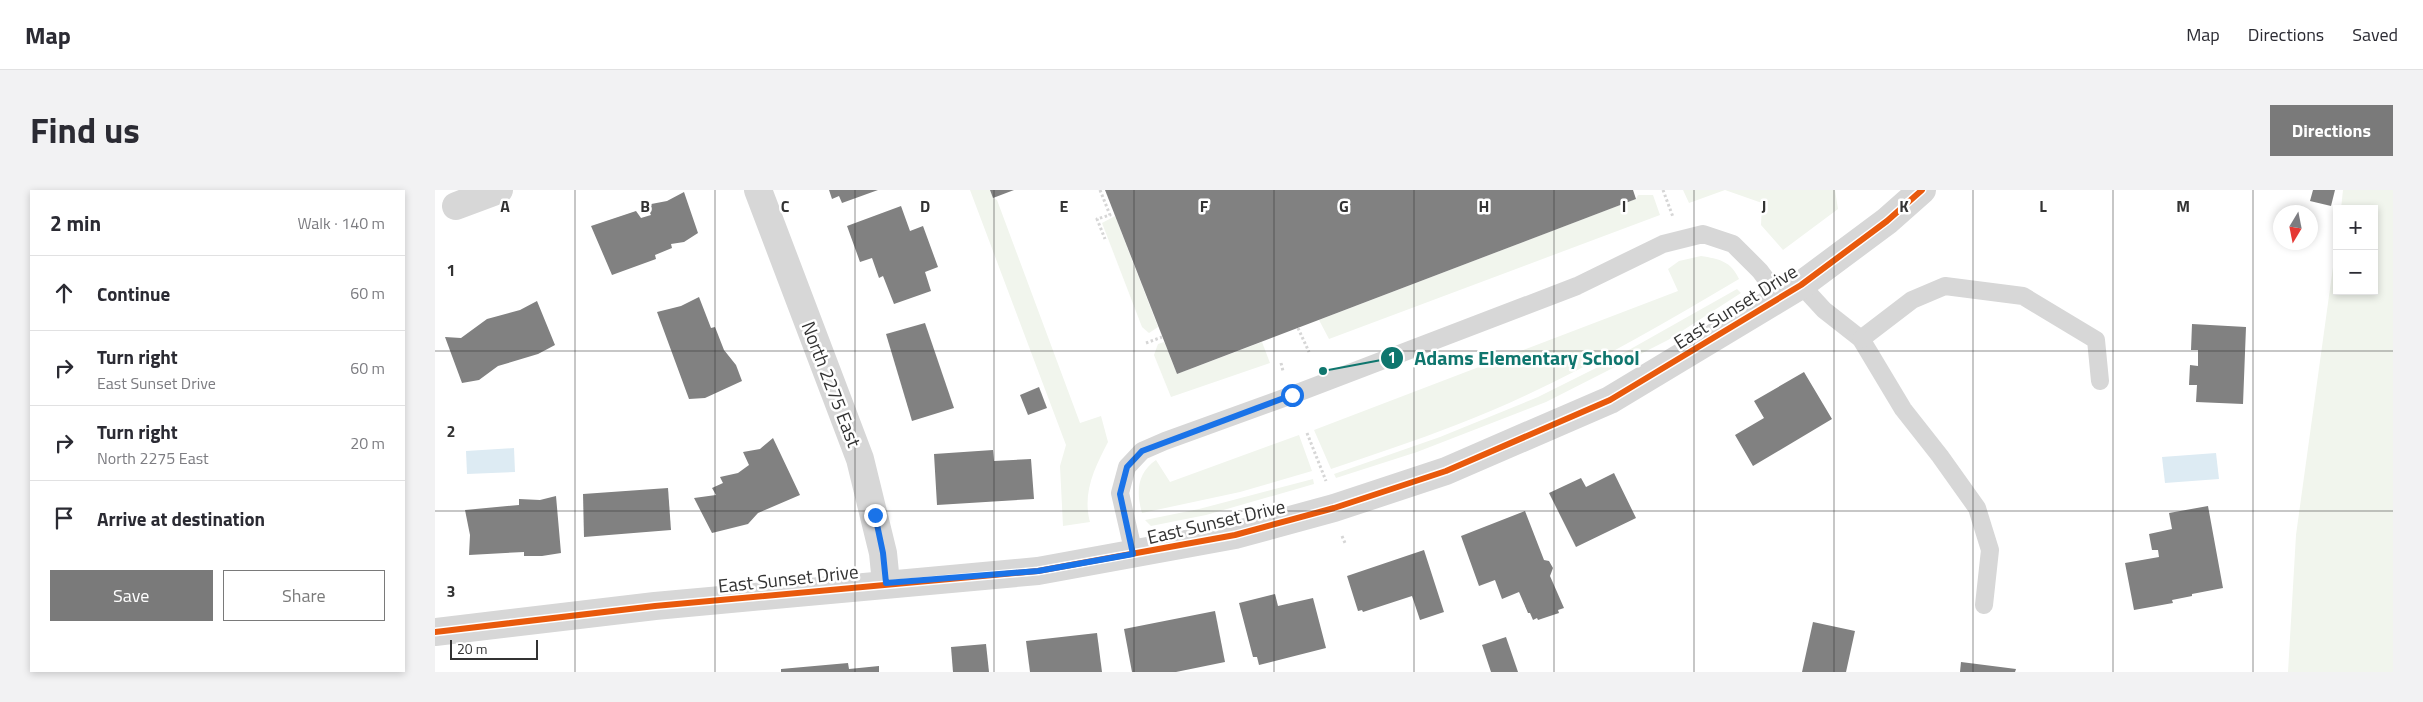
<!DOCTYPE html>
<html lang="en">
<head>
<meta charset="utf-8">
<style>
	body { margin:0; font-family:"Titillium Web",sans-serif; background:#f2f2f3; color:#2b2b33 }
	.controls { position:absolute; right:15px; top:15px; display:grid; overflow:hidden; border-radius:0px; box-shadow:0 2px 8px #0003 }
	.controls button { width:45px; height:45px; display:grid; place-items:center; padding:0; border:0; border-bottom:1px solid #e1e1e2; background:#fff; color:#2b2b33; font:25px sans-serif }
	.compass { position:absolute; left:1838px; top:15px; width:45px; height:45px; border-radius:50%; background:#fff; box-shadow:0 2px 8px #0003; rotate:190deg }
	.scale { position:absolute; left:15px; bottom:12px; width:88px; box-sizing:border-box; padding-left:5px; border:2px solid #333; border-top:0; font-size:14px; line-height:18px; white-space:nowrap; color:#333; -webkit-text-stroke:4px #fff; paint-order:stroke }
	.stop { position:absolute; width:15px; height:15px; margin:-11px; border:4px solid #1a73e8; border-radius:50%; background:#fff }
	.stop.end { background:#1a73e8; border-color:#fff; box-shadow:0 1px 5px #0008 }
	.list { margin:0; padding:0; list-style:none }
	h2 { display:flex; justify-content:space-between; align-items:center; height:65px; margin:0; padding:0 20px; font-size:21px }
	h2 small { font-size:16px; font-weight:400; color:#7c7c81 }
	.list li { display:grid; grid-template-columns:32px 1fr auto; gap:15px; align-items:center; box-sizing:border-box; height:75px; padding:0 20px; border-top:1px solid #e1e1e2 }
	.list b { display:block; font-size:19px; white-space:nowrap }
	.list p { margin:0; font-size:16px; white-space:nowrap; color:#7c7c81 }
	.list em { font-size:16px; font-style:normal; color:#7c7c81 }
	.actions { display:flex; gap:10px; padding:15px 20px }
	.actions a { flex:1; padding:11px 0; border:1px solid #7a7a7a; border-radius:0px; text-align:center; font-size:18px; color:#7a7a7a }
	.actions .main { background:#7a7a7a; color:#fff }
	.icon { flex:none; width:28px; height:28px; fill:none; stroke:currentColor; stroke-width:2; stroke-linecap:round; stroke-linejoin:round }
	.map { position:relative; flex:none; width:1958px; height:482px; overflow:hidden; border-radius:0px }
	header { display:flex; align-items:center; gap:30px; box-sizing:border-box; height:70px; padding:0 25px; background:#fff; border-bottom:1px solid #e1e1e2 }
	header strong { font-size:24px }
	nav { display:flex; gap:28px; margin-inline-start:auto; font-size:18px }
	.intro { display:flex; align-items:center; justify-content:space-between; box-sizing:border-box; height:120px; padding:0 30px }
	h1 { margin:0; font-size:35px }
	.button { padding:12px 22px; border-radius:0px; background:#7a7a7a; color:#fff; font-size:18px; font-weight:700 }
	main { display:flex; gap:30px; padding:0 30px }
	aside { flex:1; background:#fff; border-radius:0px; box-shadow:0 2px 8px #0003 }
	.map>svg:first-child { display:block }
	.green { fill:#f1f5ed }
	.water { fill:#ddebf3 }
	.building { fill:#818181 }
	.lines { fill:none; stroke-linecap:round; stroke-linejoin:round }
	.path { stroke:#d6d6d6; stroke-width:3; stroke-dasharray:2.5 2.5; stroke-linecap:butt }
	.service { stroke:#d7d7d7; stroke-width:18 }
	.minor { stroke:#d7d7d7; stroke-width:28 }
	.cycleway-casing { stroke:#fff; stroke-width:9 }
	.cycleway { stroke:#e8590c; stroke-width:6 }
	.route { stroke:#1a73e8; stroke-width:6 }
	.grid { fill:none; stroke:#333; stroke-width:1; stroke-opacity:0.55 }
	.labels { text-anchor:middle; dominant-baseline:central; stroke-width:5; stroke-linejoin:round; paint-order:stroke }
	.street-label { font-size:19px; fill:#333; stroke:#fff }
	.grid-label { font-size:16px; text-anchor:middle; font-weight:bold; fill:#333; stroke:#fff; stroke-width:5; stroke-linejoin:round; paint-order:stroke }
	.leader { fill:none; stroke:#0f766e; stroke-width:2 }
	.callout-dot { fill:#0f766e; stroke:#fff; stroke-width:2 }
	.mark-label { font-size:15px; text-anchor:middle; font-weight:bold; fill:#fff }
	.callout-label { font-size:20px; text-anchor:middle; font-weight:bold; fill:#0f766e; stroke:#fff; stroke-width:5; stroke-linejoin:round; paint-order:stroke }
</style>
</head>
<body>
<header>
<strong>Map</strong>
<nav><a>Map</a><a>Directions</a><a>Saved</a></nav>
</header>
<div class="intro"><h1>Find us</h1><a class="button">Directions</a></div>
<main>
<aside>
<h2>2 min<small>Walk · 140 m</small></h2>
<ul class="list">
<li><svg class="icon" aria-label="ahead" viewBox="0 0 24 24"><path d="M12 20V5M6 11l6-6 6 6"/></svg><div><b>Continue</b></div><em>60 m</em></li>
<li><svg class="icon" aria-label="right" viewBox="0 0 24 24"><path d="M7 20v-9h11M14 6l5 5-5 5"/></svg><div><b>Turn right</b><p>East Sunset Drive</p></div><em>60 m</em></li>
<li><svg class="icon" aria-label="right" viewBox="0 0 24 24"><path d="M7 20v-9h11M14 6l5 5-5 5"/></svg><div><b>Turn right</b><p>North 2275 East</p></div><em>20 m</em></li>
<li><svg class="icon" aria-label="arrive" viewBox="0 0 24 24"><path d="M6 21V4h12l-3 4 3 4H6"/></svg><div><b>Arrive at destination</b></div></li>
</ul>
<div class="actions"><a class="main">Save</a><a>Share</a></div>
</aside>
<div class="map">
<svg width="1958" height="482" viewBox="0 0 1958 482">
	<rect width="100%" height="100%" fill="#fff"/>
	<!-- green -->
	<g class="green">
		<path d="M535,0H555L558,8L562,10L645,233L666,226L673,252C660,277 647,303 655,332L628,336L625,276L631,255Z"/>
		<polygon points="1248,0 1400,0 1403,19 1348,60 1326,35 1327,13 1290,0 1254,13"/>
		<polygon points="1908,0 1958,0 1958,482 1853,482 1861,345 1902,48 1902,101 1939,101 1939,19 1906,19"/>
		<polygon points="1203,5 1218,5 1225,25 894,149 884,130 1201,9"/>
		<polygon points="680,26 723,137 714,143 707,137 667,33"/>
		<path d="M1266,66C1284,69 1296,71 1304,89C1213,143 1120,197 1021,235C980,251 937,265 896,279L879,240L1243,101L1233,79L1244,71Z"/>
		<polygon points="1302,99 1306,103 1233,150 1111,212 982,262 901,288 899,284 1005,247 1103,207 1169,174"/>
		<polygon points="729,152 742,184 827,152 835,173 736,207 719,165 723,154"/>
		<path d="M864,245L877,281L805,302L707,323C701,302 702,283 721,270L735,292Z"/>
		<polygon points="878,289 879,294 771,325 716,336 710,330 764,319"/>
	</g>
	<!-- water -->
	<g class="water">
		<polygon points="79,258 80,282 32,284 31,261"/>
		<polygon points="1781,263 1784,289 1730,293 1727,267"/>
	</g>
	<!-- building -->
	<g class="building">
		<polygon points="394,0 443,0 407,13 404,6 397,9"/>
		<polygon points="555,0 579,0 558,8"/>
		<polygon points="670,0 1198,0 1201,9 742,184"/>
		<polygon points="1878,0 1900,0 1896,16 1875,11"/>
		<polygon points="249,2 263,43 249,52 236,54 237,58 220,65 221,69 177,85 156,36 201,21 206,28 216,25 211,15 232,11"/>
		<polygon points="466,16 475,41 488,36 503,77 490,82 496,101 459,114 448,86 444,88 437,68 425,72 412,36"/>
		<polygon points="264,107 276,138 280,137 289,160 301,175 307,191 270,208 254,209 222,122 246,116"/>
		<polygon points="102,111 120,155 103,164 63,176 44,190 27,193 10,147 26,148 52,129 85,120"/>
		<polygon points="490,133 519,218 477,231 451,144"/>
		<polygon points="1757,134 1811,137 1808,214 1761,212 1762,195 1754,195 1755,175 1763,176 1763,160 1756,160"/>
		<polygon points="1369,182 1397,229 1318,276 1300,245 1329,228 1319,211"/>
		<polygon points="604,197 612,218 593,225 585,205"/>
		<polygon points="338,248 365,305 323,323 313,334 277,343 259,308 281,305 277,298 288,293 285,287 303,283 314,275 308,262 325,259"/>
		<polygon points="558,260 559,271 596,269 599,309 502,315 499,264"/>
		<polygon points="1179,283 1201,328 1141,357 1114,303 1146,288 1151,297"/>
		<polygon points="233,298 236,340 149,347 148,304"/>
		<polygon points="121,306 126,363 107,366 89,366 89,362 34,365 35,345 30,320 84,315 84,309 105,310"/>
		<polygon points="1773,316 1788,398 1757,404 1757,406 1737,410 1738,413 1699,420 1690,373 1724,367 1723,360 1717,360 1714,344 1737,339 1734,323"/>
		<polygon points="1090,321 1109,370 1114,371 1118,378 1115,386 1129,418 1123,420 1124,423 1103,430 1102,428 1098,430 1095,423 1093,423 1084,402 1067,409 1060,390 1044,396 1026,346"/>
		<polygon points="989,360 1009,422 985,430 977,406 928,422 927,420 923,421 912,386"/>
		<polygon points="840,404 843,416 878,408 891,458 824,475 822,467 818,467 804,413"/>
		<polygon points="780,421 790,472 741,482 697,482 689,439"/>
		<polygon points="1378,432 1420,441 1411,482 1367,482"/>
		<polygon points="662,443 667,482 595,482 591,451"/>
		<polygon points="1071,447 1083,482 1056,482 1047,455"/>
		<polygon points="551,454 554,482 518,482 516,457"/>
		<polygon points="1526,472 1581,479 1580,482 1525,482"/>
		<polygon points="413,473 414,479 444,476 444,482 346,482 346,479"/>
	</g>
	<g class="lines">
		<!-- path -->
		<g class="path">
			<polyline points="665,0 675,25 662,29 670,49"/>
			<polyline points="1228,0 1238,27"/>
			<polyline points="863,138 874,162"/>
			<polyline points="711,153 727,147"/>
			<polyline points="846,173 848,181"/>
			<polyline points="872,243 891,291"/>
			<polyline points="907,346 910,353"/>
		</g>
		<!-- service -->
		<g class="service">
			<polyline points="1366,95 1389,120 1426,149 1468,219 1505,266 1542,318 1555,360 1549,415"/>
			<polyline points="1426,149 1477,110 1510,96 1588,106 1661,150 1665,191"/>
			<polyline points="699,364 685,303 692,277 707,261 730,251 857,205 1142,96 1228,54 1268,44 1298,54 1325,81 1345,108"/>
		</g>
		<!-- minor -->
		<g class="minor">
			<polyline points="323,0 425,269 448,363 451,393"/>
			<polyline points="21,16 64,0"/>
			<polyline points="0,442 220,416 603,381 800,345 899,318 1011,281 1175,210 1366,95 1452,31 1487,0"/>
		</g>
		<defs>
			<polyline id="cycleway" points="0,442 220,416 603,381 800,345 899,318 1011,281 1175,210 1366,95 1452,31 1487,0"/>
		</defs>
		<!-- cycleway casing -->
		<use href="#cycleway" class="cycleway-casing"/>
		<!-- cycleway -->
		<use href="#cycleway" class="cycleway"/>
	</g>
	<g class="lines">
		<!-- route -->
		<polyline class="route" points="440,325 448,363 451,393 603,381 698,364 685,304 692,277 707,261 857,205"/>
	</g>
	<!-- grid -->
	<path class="grid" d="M140,0V482M280,0V482M420,0V482M559,0V482M699,0V482M839,0V482M979,0V482M1119,0V482M1259,0V482M1399,0V482M1538,0V482M1678,0V482M1818,0V482M0,161H1958M0,321H1958"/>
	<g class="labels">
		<!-- street labels -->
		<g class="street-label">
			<text transform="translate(1300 116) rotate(-32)">East Sunset Drive</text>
			<text transform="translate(397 194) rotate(69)">North 2275 East</text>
			<text transform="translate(781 331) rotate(-13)">East Sunset Drive</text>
			<text transform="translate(353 388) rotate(-6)">East Sunset Drive</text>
		</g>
	</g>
	<g class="grid-label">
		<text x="70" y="22">A</text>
		<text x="210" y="22">B</text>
		<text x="350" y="22">C</text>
		<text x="490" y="22">D</text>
		<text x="629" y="22">E</text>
		<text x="769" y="22">F</text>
		<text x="909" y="22">G</text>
		<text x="1049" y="22">H</text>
		<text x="1189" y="22">I</text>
		<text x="1329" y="22">J</text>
		<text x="1469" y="22">K</text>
		<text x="1608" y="22">L</text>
		<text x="1748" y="22">M</text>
		<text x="16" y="86">1</text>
		<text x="16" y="247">2</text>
		<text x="16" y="407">3</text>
	</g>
	<!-- callouts -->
	<path class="leader" d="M888 181L957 168"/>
	<g class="callout-dot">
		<circle cx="888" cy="181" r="5"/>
		<circle cx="957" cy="168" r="12"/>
	</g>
	<g class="mark-label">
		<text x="957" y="173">1</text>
	</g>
	<g class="callout-label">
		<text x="1092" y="175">Adams Elementary School</text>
	</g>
</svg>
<div class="controls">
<button>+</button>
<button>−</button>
</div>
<svg class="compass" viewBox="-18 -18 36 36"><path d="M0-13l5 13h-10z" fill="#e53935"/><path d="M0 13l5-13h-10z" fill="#7c7c81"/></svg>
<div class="scale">20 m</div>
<div class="stop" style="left:857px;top:205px"></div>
<div class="stop end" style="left:440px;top:325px"></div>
</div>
</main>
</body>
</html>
